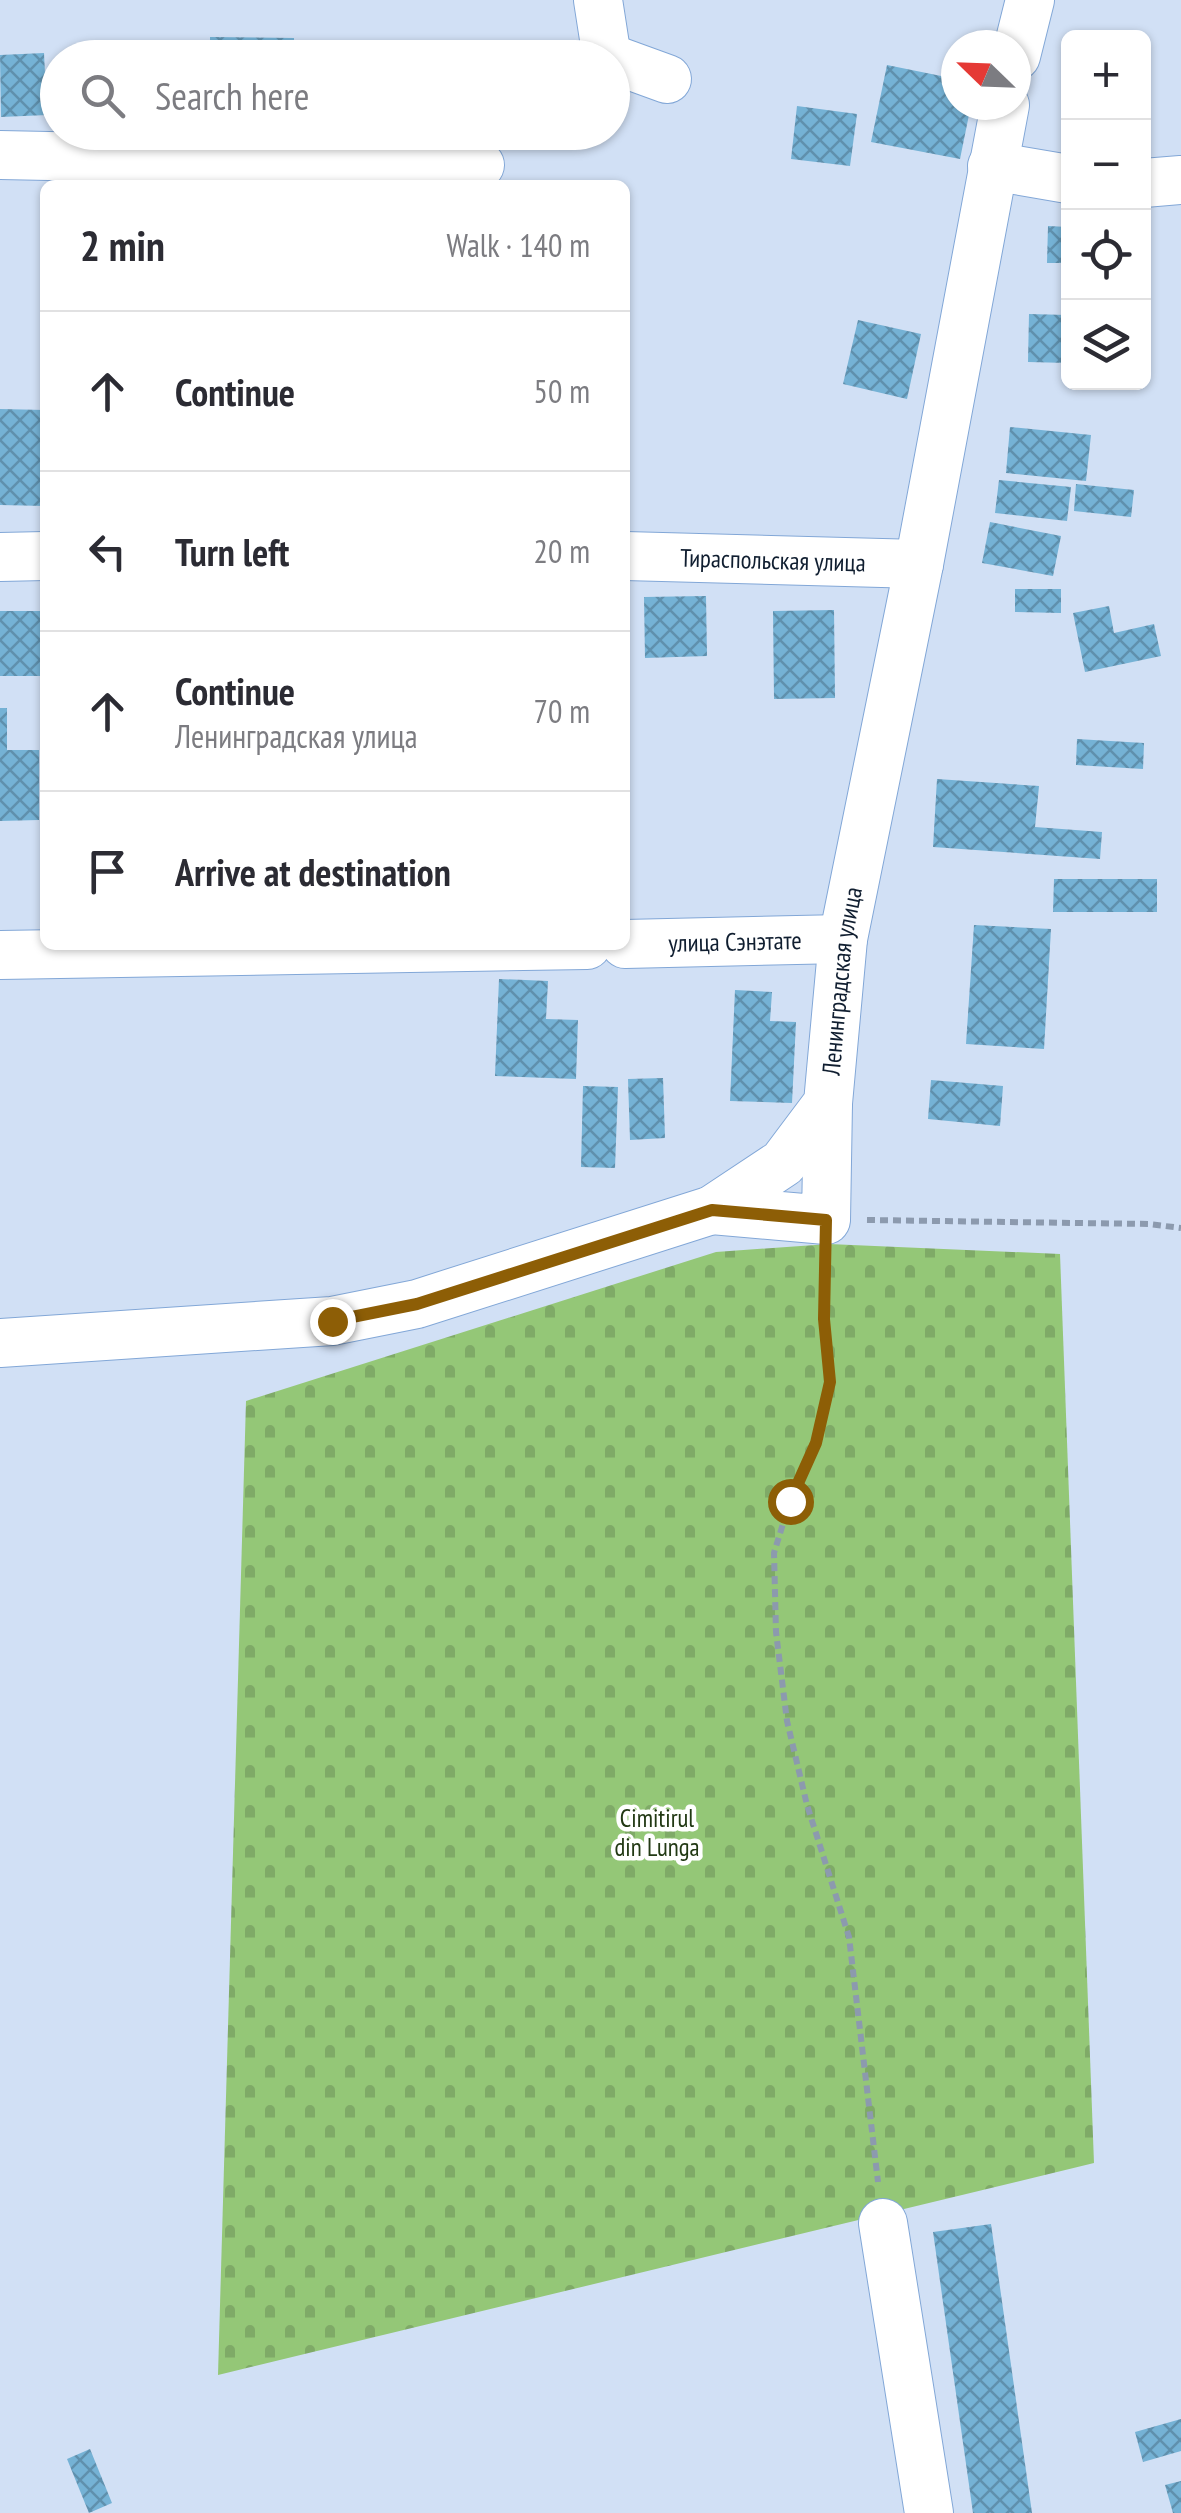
<!DOCTYPE html>
<html lang="en">
<head>
<meta charset="utf-8">
<style>
	body { margin:0; font-family:"PT Sans Narrow",sans-serif; background:#f2f2f3; color:#2b2b33 }
	.controls { position:absolute; right:30px; top:30px; display:grid; overflow:hidden; border-radius:15px; box-shadow:0 2px 8px #0004 }
	.controls button { width:90px; height:90px; display:grid; place-items:center; padding:0; border:0; border-bottom:2px solid #e1e1e2; background:#fff; color:#2b2b33; font:50px sans-serif }
	.compass { position:absolute; left:941px; top:30px; width:90px; height:90px; border-radius:50%; background:#fff; box-shadow:0 2px 8px #0004; rotate:293deg }
	.stop { position:absolute; width:30px; height:30px; margin:-22px; border:8px solid #8d5e06; border-radius:50%; background:#fff }
	.stop.end { background:#8d5e06; border-color:#fff; box-shadow:0 2px 10px #0008 }
	.list { margin:0; padding:0; list-style:none }
	h2 { display:flex; justify-content:space-between; align-items:center; height:130px; margin:0; padding:0 40px; font-size:42px }
	h2 small { font-size:32px; font-weight:400; color:#7c7c81 }
	.list li { display:grid; grid-template-columns:65px 1fr auto; gap:30px; align-items:center; box-sizing:border-box; height:160px; padding:0 40px; border-top:2px solid #e1e1e2 }
	.list b { display:block; font-size:38px; white-space:nowrap }
	.list p { margin:0; font-size:32px; white-space:nowrap; color:#7c7c81 }
	.list em { font-size:32px; font-style:normal; color:#7c7c81 }
	.icon { flex:none; width:55px; height:55px; fill:none; stroke:currentColor; stroke-width:2; stroke-linecap:round; stroke-linejoin:round }
	.map { position:relative; flex:none; width:1181px; height:2513px; overflow:hidden }
	.search { position:absolute; background:#fff; box-shadow:0 2px 8px #0004; left:40px; top:40px; width:590px; height:110px; display:flex; align-items:center; gap:25px; box-sizing:border-box; padding:0 35px; border-radius:55px; color:#7c7c81; font-size:38px }
	.panel { position:absolute; background:#fff; box-shadow:0 2px 8px #0004; left:40px; top:180px; width:590px; height:770px; border-radius:15px }
	.map>svg:first-child { display:block }
	.cemetery { fill:url(#cemetery-stones) }
	.building { fill:url(#building-cross-hatch) }
	.lines { fill:none; stroke-linecap:round; stroke-linejoin:round }
	.minor-casing { stroke:#82a7d7; stroke-width:50 }
	.path { stroke:#8c9aae; stroke-width:6; stroke-dasharray:8 5; stroke-linecap:butt }
	.minor { stroke:#fff; stroke-width:48 }
	.route { stroke:#8d5e06; stroke-width:12 }
	.labels { text-anchor:middle; dominant-baseline:central; stroke-width:9; stroke-linejoin:round; paint-order:stroke }
	.street-label { font-size:25px; fill:#101e30; stroke:#fff }
	.park-label { font-size:25px; fill:#223914; stroke:#fff }
</style>
</head>
<body>
<div class="map">
<svg width="1181" height="2513" viewBox="0 0 1181 2513">
	<defs>
		<pattern id="cemetery-stones" width="16" height="16" patternUnits="userSpaceOnUse" patternTransform="scale(2.5)"><rect width="16" height="16" fill="#94c777"/><path d="M2 7V4a2 2 0 0 1 4 0v3zM10 15v-3a2 2 0 0 1 4 0v3z" fill="#7faa67"/></pattern>
		<pattern id="building-cross-hatch" width="8" height="8" patternUnits="userSpaceOnUse" patternTransform="scale(2.5)"><rect width="8" height="8" fill="#75b2d5"/><path d="M0 0l8 8M0 8l8-8" fill="none" stroke="#5f90ad"/></pattern>
	</defs>
	<rect width="100%" height="100%" fill="#d1e0f5"/>
	<!-- cemetery -->
	<polygon class="cemetery" points="829,1244 1060,1254 1094,2163 218,2375 246,1401 716,1252"/>
	<!-- building -->
	<g class="building">
		<polygon points="210,37 294,38 294,58 210,58"/>
		<polygon points="44,53 47,115 1,117 0,55"/>
		<polygon points="887,65 956,79 956,105 971,105 960,159 871,142"/>
		<polygon points="797,106 857,114 850,166 791,159"/>
		<polygon points="1048,226 1068,227 1068,263 1047,263"/>
		<polygon points="1029,314 1068,315 1068,363 1028,362"/>
		<polygon points="858,320 921,334 907,399 843,384"/>
		<polygon points="0,409 45,410 45,506 0,505"/>
		<polygon points="1010,427 1091,435 1086,481 1006,473"/>
		<polygon points="999,480 1071,487 1067,521 995,513"/>
		<polygon points="1076,484 1134,490 1131,517 1074,511"/>
		<polygon points="990,522 1061,536 1053,576 982,563"/>
		<polygon points="1015,589 1061,589 1061,613 1015,612"/>
		<polygon points="706,596 707,656 645,658 644,597"/>
		<polygon points="1109,606 1114,633 1154,624 1161,656 1085,672 1073,613"/>
		<polygon points="834,610 835,698 774,699 773,611"/>
		<rect x="0" y="611" width="45" height="65"/>
		<polygon points="0,708 7,708 7,750 39,750 39,820 0,821"/>
		<polygon points="1077,739 1144,743 1143,769 1076,765"/>
		<polygon points="937,779 1039,786 1035,827 1102,832 1100,859 933,847"/>
		<polygon points="1054,879 1157,879 1157,912 1053,912"/>
		<polygon points="974,925 1051,929 1044,1049 966,1044"/>
		<polygon points="499,979 548,981 546,1019 578,1020 576,1079 495,1076"/>
		<polygon points="735,990 772,992 770,1021 796,1022 792,1103 730,1101"/>
		<polygon points="663,1078 665,1138 630,1140 628,1079"/>
		<polygon points="931,1080 1003,1086 1000,1126 928,1119"/>
		<polygon points="583,1086 618,1087 615,1168 581,1167"/>
		<polygon points="991,2224 1032,2513 973,2513 933,2232"/>
		<polygon points="1181,2419 1181,2451 1143,2462 1135,2432"/>
		<polygon points="90,2449 112,2503 89,2513 67,2459"/>
		<polygon points="1181,2481 1181,2513 1173,2513 1165,2485"/>
	</g>
	<g class="lines">
		<defs>
			<g id="minor">
				<polyline points="598,0 607,58"/>
				<polyline points="1016,56 1030,0"/>
				<polyline points="612,59 667,79"/>
				<polyline points="0,155 480,165"/>
				<polyline points="992,166 1068,179"/>
				<polyline points="1144,183 1181,180"/>
				<path id="s1" d="M625,556L919,564"/>
				<polyline points="0,557 45,556"/>
				<path id="s2" d="M625,944L843,939"/>
				<polyline points="0,955 587,945"/>
				<polyline points="712,1210 826,1220 828,1103"/>
				<path id="s3" d="M0,1343L332,1321L417,1304L712,1210L783,1163L828,1103L843,939L919,564L1005,105"/>
				<polyline points="883,2223 929,2513"/>
			</g>
		</defs>
		<!-- minor casing -->
		<use href="#minor" class="minor-casing"/>
		<!-- path -->
		<g class="path">
			<polyline points="867,1220 1149,1224 1181,1228"/>
			<polyline points="826,1261 824,1319 830,1383 816,1443 790,1501 774,1553 776,1632 787,1721 807,1805 849,1937 878,2182"/>
		</g>
		<!-- minor -->
		<use href="#minor" class="minor"/>
	</g>
	<g class="lines">
		<!-- route -->
		<polyline class="route" points="332,1321 417,1304 712,1210 826,1220 824,1319 830,1382 816,1443 790,1501"/>
	</g>
	<g class="labels">
		<!-- street labels -->
		<g class="street-label">
			<text stroke="none"><textPath href="#s1" startOffset="148">Тираспольская улица</textPath></text>
			<text stroke="none"><textPath href="#s2" startOffset="110">улица Сэнэтате</textPath></text>
			<text stroke="none"><textPath href="#s3" startOffset="1012">Ленинградская улица</textPath></text>
		</g>
		<!-- park labels -->
		<g class="park-label">
			<text x="657" y="1818">Cimitirul<tspan x="657" dy="29">din Lunga</tspan></text>
		</g>
	</g>
</svg>
<div class="controls">
<button>+</button>
<button>−</button>
<button><svg class="icon" aria-label="locate" viewBox="0 0 24 24"><circle cx="12" cy="12" r="6"/><path d="M12 2v4M12 18v4M2 12h4M18 12h4"/></svg></button>
<button><svg class="icon" aria-label="layers" viewBox="0 0 24 24"><path d="M12 4l9 5-9 5-9-5zM3 14l9 5 9-5"/></svg></button>
</div>
<svg class="compass" viewBox="-18 -18 36 36"><path d="M0-13l5 13h-10z" fill="#e53935"/><path d="M0 13l5-13h-10z" fill="#7c7c81"/></svg>
<div class="stop" style="left:790px;top:1501px"></div>
<div class="stop end" style="left:332px;top:1321px"></div>
<div class="search"><svg class="icon" aria-label="search" viewBox="0 0 24 24"><circle cx="10" cy="10" r="6"/><path d="M15 15l6 6"/></svg>Search here</div>
<section class="panel">
<h2>2 min<small>Walk · 140 m</small></h2>
<ul class="list">
<li><svg class="icon" aria-label="ahead" viewBox="0 0 24 24"><path d="M12 20V5M6 11l6-6 6 6"/></svg><div><b>Continue</b></div><em>50 m</em></li>
<li><svg class="icon" aria-label="left" viewBox="0 0 24 24"><path d="M17 20v-9H6M10 6l-5 5 5 5"/></svg><div><b>Turn left</b></div><em>20 m</em></li>
<li><svg class="icon" aria-label="ahead" viewBox="0 0 24 24"><path d="M12 20V5M6 11l6-6 6 6"/></svg><div><b>Continue</b><p>Ленинградская улица</p></div><em>70 m</em></li>
<li><svg class="icon" aria-label="arrive" viewBox="0 0 24 24"><path d="M6 21V4h12l-3 4 3 4H6"/></svg><div><b>Arrive at destination</b></div></li>
</ul>
</section>
</div>
</body>
</html>
